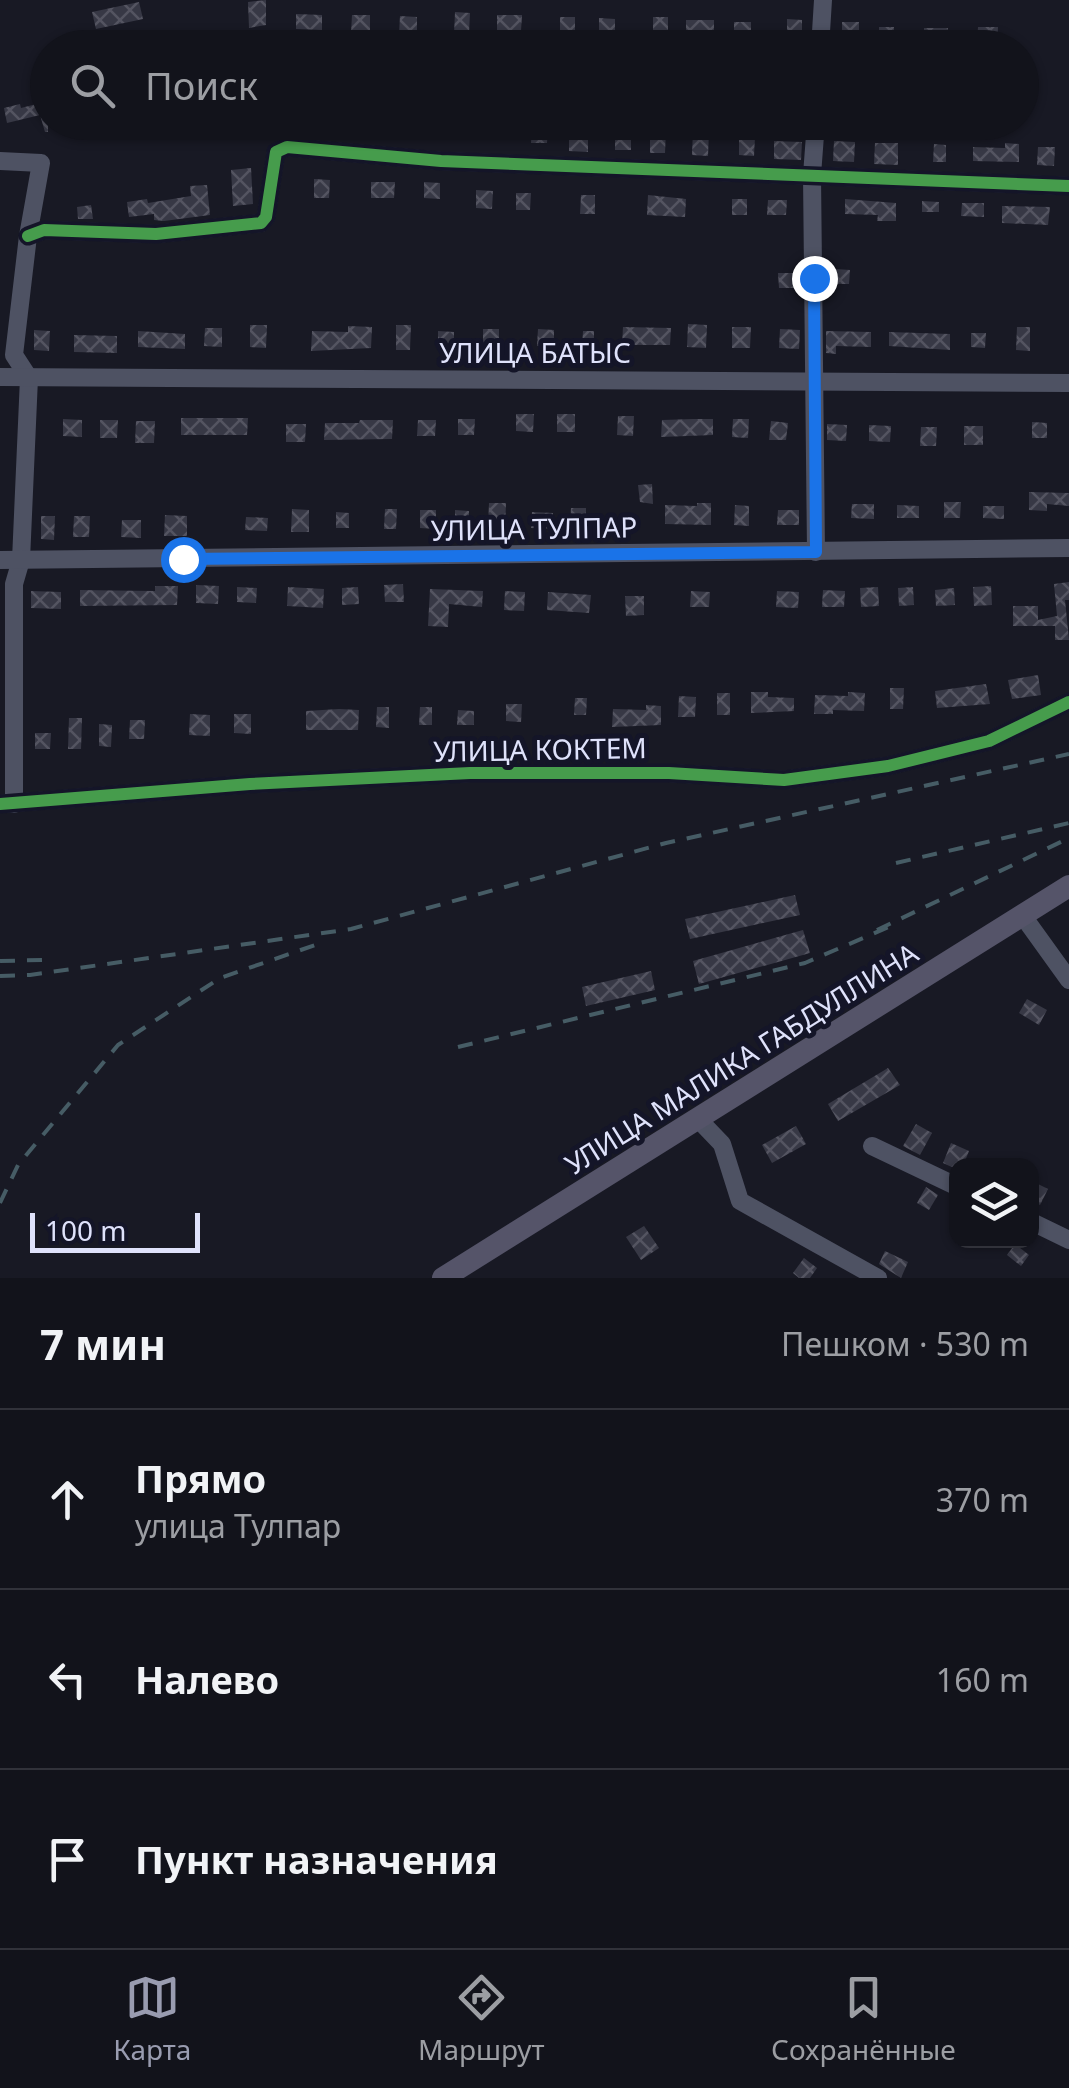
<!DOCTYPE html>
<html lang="ru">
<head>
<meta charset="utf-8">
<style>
	body { margin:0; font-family:"Noto Sans",sans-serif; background:#1b1c24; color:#f1f3f6 }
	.controls { position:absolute; right:30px; bottom:30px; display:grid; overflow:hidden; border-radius:20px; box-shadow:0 2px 8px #0004 }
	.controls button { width:90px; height:90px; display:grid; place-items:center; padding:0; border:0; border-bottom:2px solid #31323a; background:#12131b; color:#f1f3f6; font:50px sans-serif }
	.scale { position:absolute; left:30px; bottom:25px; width:170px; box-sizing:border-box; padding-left:10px; border:5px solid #dfe2fb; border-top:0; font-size:28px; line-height:35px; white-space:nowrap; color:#dfe2fb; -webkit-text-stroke:8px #141528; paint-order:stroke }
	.stop { position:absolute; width:30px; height:30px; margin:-22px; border:8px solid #1a73e8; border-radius:50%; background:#fff }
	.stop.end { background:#1a73e8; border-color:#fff; box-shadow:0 2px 10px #0008 }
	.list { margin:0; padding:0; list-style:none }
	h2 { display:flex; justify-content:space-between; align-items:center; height:130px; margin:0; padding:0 40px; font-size:42px }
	h2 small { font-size:32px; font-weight:400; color:#9c9ea3 }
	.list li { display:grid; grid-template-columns:65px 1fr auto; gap:30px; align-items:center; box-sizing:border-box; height:180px; padding:0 40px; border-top:2px solid #31323a }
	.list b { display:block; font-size:38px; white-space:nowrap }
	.list p { margin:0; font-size:32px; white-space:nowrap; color:#9c9ea3 }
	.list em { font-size:32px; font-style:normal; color:#9c9ea3 }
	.icon { flex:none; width:55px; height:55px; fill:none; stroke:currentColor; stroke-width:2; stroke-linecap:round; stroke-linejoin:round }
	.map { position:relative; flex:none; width:1069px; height:1278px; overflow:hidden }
	.search { position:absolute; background:#12131b; box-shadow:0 2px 8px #0004; left:30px; right:30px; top:30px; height:110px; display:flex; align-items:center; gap:25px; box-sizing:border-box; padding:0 35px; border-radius:55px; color:#9c9ea3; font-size:38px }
	.sheet { height:670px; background:#12131b }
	nav { display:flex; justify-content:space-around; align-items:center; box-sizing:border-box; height:140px; border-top:2px solid #31323a; background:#12131b; font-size:28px; color:#9c9ea3 }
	nav a { display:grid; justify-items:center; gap:5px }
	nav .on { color:#999cb0 }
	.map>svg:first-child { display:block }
	.building { fill:url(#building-cross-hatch) }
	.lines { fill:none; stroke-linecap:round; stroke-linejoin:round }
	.minor { stroke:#4e5263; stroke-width:18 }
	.major { stroke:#555469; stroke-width:22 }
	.rail { stroke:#465c65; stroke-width:4; stroke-dasharray:15 12; stroke-linecap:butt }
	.cycleway-casing { stroke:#141528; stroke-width:19 }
	.cycleway { stroke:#469c4c; stroke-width:12 }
	.route { stroke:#1a73e8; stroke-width:12 }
	.labels { text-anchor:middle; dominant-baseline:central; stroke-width:10; stroke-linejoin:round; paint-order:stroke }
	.street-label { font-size:28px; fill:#dfe2fb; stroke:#141528 }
</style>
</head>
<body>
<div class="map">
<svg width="1069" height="1278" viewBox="0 0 1069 1278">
	<defs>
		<pattern id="building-cross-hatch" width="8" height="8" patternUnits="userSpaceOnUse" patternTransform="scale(2.5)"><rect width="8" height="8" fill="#373845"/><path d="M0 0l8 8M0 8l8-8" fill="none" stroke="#545461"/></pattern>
	</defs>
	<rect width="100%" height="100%" fill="#181924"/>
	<!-- building -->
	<g class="building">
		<polygon points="266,0 266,25 249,28 248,2"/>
		<polygon points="139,2 143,19 96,29 92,12"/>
		<polygon points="455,12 470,13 469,34 454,34"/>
		<polygon points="296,14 322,15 322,30 296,29"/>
		<polygon points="352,15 370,15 370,34 351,33"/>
		<polygon points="497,15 522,15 521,31 497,31"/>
		<polygon points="400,16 417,17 417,34 399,34"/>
		<rect x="560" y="17" width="15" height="16"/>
		<polygon points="653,17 668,17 668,35 653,34"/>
		<polygon points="599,18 615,19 615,36 599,35"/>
		<polygon points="787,19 802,20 802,37 787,37"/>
		<rect x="686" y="20" width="28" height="19"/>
		<rect x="734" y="22" width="17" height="18"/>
		<polygon points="842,22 859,22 859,43 842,42"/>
		<polygon points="879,27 894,27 894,44 879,43"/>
		<polygon points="978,27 998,27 997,47 977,46"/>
		<polygon points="924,28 948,28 947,44 924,43"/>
		<polygon points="48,101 48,132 45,132 40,115 7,123 4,108 20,104 21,108"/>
		<polygon points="392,122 408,122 408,136 392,135"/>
		<polygon points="446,122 504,122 503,139 446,136"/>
		<polygon points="532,125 548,125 547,143 531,143"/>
		<polygon points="650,130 666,130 665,153 650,153"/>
		<polygon points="693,130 709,131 708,156 692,155"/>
		<rect x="615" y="131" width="16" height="19"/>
		<polygon points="569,134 588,134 588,152 569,151"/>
		<polygon points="739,137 755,137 754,156 739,155"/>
		<polygon points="774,141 802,142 801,160 774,159"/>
		<polygon points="834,141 855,142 854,162 833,161"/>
		<polygon points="875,143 898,143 898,165 874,164"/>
		<polygon points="1005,143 1019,144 1019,162 973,161 973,147 1005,148"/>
		<polygon points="934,144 946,145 946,162 933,162"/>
		<polygon points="1038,147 1055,147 1054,166 1037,165"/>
		<polygon points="251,168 253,204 233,206 231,170"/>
		<polygon points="314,179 330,180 329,198 314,198"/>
		<polygon points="371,182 395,182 394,198 371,198"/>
		<polygon points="424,182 440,183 440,199 424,198"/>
		<polygon points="207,185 210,215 164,221 154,220 154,214 129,217 127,202 147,199 148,203 191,196 190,186"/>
		<polygon points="476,190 493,191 492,209 476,208"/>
		<polygon points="516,193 531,193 530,210 516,210"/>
		<polygon points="581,195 595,195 595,214 580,214"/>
		<polygon points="648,195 686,199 685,217 647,215"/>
		<rect x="732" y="199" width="15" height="16"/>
		<polygon points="845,199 896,203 896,221 877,221 878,215 845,214"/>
		<polygon points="768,200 787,200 786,215 767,215"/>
		<polygon points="922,201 939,202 939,212 922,212"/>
		<polygon points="962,203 984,203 984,217 961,216"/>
		<polygon points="91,205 93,219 78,219 77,207"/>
		<polygon points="1002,206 1050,207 1048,225 1002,223"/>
		<polygon points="836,269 850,270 849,284 835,284"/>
		<polygon points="778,273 797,273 796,288 779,288"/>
		<polygon points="688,324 707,325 706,348 687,347"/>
		<polygon points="250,325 267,325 266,348 250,347"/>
		<polygon points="396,325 411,325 410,350 396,350"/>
		<polygon points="348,326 372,327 371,348 311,351 312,331 348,332"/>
		<polygon points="623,327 671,328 670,345 622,345"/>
		<polygon points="732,327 751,327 750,348 732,348"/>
		<polygon points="1017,327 1030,327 1030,351 1016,350"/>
		<polygon points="205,328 222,328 222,347 204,346"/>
		<rect x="483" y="329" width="16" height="18"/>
		<polygon points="538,329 554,330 554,347 537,346"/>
		<polygon points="780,329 800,330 799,349 779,348"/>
		<polygon points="34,330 50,331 49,351 34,350"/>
		<polygon points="138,331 185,334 185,349 138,347"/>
		<polygon points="438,331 454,332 454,348 438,348"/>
		<polygon points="583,331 594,331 594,348 582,348"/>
		<polygon points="826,331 871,332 871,347 836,346 836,354 826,353"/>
		<polygon points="889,332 950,334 950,350 889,346"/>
		<polygon points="971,333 986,333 985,348 971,347"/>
		<polygon points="74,335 117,336 117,353 74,352"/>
		<polygon points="516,414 534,414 533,432 516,431"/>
		<rect x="557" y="414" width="18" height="18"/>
		<polygon points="618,416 634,416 633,436 617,435"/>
		<polygon points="181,418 248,418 247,435 181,435"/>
		<polygon points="63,419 82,420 82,437 63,436"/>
		<polygon points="458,419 475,419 474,435 458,435"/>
		<polygon points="693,419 713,419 713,435 661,437 662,420"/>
		<polygon points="733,419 749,419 748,438 732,437"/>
		<polygon points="100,420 118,420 117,438 100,438"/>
		<polygon points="360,420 393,420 392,439 324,440 325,423 359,423"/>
		<polygon points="418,420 436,420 435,436 417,436"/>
		<polygon points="136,421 155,421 154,443 135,443"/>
		<polygon points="771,421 788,423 786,440 769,440"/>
		<polygon points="1032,422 1047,423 1047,438 1032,438"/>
		<polygon points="286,424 306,424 305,442 286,442"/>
		<polygon points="827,424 847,425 846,441 827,440"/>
		<polygon points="869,425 891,426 890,442 869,441"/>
		<rect x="964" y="426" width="19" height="19"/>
		<polygon points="921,427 937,427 936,446 920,446"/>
		<polygon points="652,484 653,504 640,502 638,485"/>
		<polygon points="1029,492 1069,493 1069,506 1047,504 1047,511 1029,510"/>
		<polygon points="944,502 961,502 960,518 944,518"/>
		<polygon points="489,503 506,503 505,529 488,528"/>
		<polygon points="697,503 711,503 711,525 665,524 665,505 697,506"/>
		<polygon points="852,504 874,504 874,519 851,518"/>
		<polygon points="735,505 749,506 749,526 734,525"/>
		<polygon points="897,505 919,506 919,518 897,518"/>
		<polygon points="983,506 1004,506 1004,519 983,518"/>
		<polygon points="571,508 586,508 586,528 570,527"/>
		<polygon points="292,509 309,510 309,532 291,532"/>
		<polygon points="385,509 397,509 396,529 384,529"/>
		<polygon points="420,510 436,510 436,529 420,528"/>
		<polygon points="455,510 469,511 469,530 455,530"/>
		<polygon points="778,510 799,510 799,525 777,525"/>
		<polygon points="336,512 349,513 349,528 336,528"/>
		<polygon points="532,512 553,513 553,529 531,528"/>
		<polygon points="165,515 187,516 187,536 164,536"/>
		<polygon points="41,516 55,516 54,540 41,539"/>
		<polygon points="74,516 90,516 89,537 73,537"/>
		<polygon points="246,517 268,518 267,531 245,530"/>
		<polygon points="122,520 141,520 141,538 121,537"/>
		<polygon points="1069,582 1069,600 1065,600 1069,640 1055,640 1055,626 1013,626 1013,606 1038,606 1038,620 1057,616 1054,584"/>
		<polygon points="403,584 404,602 385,602 384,585"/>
		<polygon points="196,585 219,586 218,604 196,603"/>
		<polygon points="155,586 178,586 177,605 80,606 80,590 155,591"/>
		<polygon points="991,586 992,605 974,606 973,587"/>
		<polygon points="237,587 257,588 256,603 237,602"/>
		<polygon points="288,587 324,589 323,608 287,606"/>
		<polygon points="358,587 359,604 342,605 342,588"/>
		<polygon points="878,587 879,606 861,607 860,588"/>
		<polygon points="913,587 914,605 899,606 898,588"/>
		<polygon points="954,588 955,605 936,606 935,590"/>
		<polygon points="430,589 483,591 482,607 449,604 448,627 428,626"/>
		<polygon points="823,590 845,591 844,607 822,607"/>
		<polygon points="31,591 61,592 61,609 31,608"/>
		<polygon points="505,591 525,592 524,611 504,610"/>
		<polygon points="691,591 710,592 709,607 690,607"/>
		<polygon points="777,591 799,592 798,608 776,607"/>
		<polygon points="548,592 591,595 589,613 547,610"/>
		<polygon points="625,596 644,596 644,615 626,616"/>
		<polygon points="1038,675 1041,695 1012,699 1008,680"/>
		<polygon points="986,684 990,704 937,708 935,691"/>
		<polygon points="890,688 904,688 903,709 890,709"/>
		<polygon points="751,692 768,692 768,697 794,698 794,711 751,713"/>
		<polygon points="848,692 865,693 864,711 833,710 833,714 814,714 815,695 848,696"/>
		<rect x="717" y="693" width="13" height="22"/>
		<polygon points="679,696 696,697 695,717 678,717"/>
		<polygon points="575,698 587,698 586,715 574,715"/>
		<polygon points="506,704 522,704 521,722 506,721"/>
		<polygon points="646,705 661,706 661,725 612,727 613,709 646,710"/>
		<polygon points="377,707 389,707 389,728 376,727"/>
		<polygon points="420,707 432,707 432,725 419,725"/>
		<polygon points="339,709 359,710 358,730 306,730 306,711"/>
		<polygon points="458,710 474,711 474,725 457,725"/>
		<polygon points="190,714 210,715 210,736 189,735"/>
		<polygon points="234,714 251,714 251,734 234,733"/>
		<polygon points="69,718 82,718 81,749 68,749"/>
		<polygon points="130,720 145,720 144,739 129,739"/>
		<polygon points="99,724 112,725 111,747 99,746"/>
		<polygon points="35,733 51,733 50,749 35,749"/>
		<polygon points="795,895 800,915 690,939 685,919"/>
		<polygon points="803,930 810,953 699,984 693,961"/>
		<polygon points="651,971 655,990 586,1006 582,987"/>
		<polygon points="1027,999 1047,1010 1039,1025 1019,1013"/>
		<polygon points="888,1068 900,1085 838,1121 828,1104"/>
		<polygon points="916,1124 932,1133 920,1155 903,1146"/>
		<polygon points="796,1126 806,1144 772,1163 762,1145"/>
		<polygon points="951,1143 969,1151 963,1166 956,1166 956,1169 943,1163"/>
		<polygon points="1032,1181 1048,1189 1040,1205 1032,1201"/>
		<polygon points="926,1187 938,1195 929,1210 917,1203"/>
		<polygon points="644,1226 659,1248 641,1260 626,1237"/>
		<polygon points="1015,1244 1029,1255 1021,1266 1007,1255"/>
		<polygon points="885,1251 908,1262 901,1278 879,1264"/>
		<polygon points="804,1258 817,1268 810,1278 799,1278 793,1273"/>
	</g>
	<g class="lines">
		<!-- minor -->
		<g class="minor">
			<polyline points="820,48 823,0"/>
			<polyline points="816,122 812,175 816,552"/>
			<polyline points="0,161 41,163 28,236 14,355 29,378 21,560 14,584 14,804"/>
			<polyline points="28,236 44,230 156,234 261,223 266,217 276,152 287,147 441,161 1069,186"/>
			<polyline points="0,377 1069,383"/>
			<polyline points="0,560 1069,548"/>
			<polyline points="0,804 250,784 470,773 669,773 784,780 888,766 989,741 1069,702"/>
			<polyline points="1023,916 1069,980"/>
			<polyline points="699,1120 722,1144 740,1201 878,1278"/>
			<polyline points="872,1146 956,1186"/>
			<polyline points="1032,1222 1069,1240"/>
		</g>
		<!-- major -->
		<polyline class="major" points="443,1278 1069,886"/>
		<!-- rail -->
		<g class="rail">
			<polyline points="896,863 1069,823"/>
			<polyline points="877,930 1069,838"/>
			<polyline points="0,961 42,960"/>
			<polyline points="0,976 30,975 351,929 666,843 1069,754"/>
			<polyline points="458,1047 805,963 891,926"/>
			<polyline points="0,1203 18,1165 118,1045 220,978 321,943"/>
		</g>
		<defs>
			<g id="cycleway">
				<polyline points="28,236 44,230 156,234 261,223 266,217 276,152 287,147 441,161 1069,186"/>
				<polyline points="0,804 250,784 470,773 669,773 784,780 888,766 989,741 1069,702"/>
			</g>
		</defs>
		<!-- cycleway casing -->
		<use href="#cycleway" class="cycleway-casing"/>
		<!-- cycleway -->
		<use href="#cycleway" class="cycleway"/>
	</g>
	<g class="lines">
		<!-- route -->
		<polyline class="route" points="183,559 816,552 814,278"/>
	</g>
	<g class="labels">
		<!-- street labels -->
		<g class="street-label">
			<text x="535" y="352">УЛИЦА БАТЫС</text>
			<text transform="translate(534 528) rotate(-1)">УЛИЦА ТУЛПАР</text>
			<text transform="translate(540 749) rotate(-1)">УЛИЦА КОКТЕМ</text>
			<text transform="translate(741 1058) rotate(-32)">УЛИЦА МАЛИКА ГАБДУЛЛИНА</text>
		</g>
	</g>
</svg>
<div class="controls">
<button><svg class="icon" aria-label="layers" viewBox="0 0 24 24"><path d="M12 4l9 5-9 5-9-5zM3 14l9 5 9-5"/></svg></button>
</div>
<div class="scale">100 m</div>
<div class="stop" style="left:183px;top:559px"></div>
<div class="stop end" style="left:814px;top:278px"></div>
<div class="search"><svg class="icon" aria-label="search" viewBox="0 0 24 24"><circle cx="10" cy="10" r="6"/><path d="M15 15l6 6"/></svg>Поиск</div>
</div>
<section class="sheet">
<h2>7 мин<small>Пешком · 530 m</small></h2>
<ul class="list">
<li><svg class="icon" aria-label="ahead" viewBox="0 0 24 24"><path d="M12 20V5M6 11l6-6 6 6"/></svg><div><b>Прямо</b><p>улица Тулпар</p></div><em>370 m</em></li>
<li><svg class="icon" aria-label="left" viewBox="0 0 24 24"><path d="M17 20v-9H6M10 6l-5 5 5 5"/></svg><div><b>Налево</b></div><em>160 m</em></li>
<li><svg class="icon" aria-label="arrive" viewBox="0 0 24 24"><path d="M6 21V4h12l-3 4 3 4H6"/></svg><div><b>Пункт назначения</b></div></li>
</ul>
</section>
<nav>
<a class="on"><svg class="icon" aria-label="map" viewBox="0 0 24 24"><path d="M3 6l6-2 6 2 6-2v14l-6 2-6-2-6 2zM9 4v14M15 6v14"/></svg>Карта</a>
<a><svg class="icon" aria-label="directions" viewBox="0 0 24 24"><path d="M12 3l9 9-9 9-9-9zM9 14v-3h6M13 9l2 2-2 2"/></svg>Маршрут</a>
<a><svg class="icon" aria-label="saved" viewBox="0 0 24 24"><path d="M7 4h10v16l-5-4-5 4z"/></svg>Сохранённые</a>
</nav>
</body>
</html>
